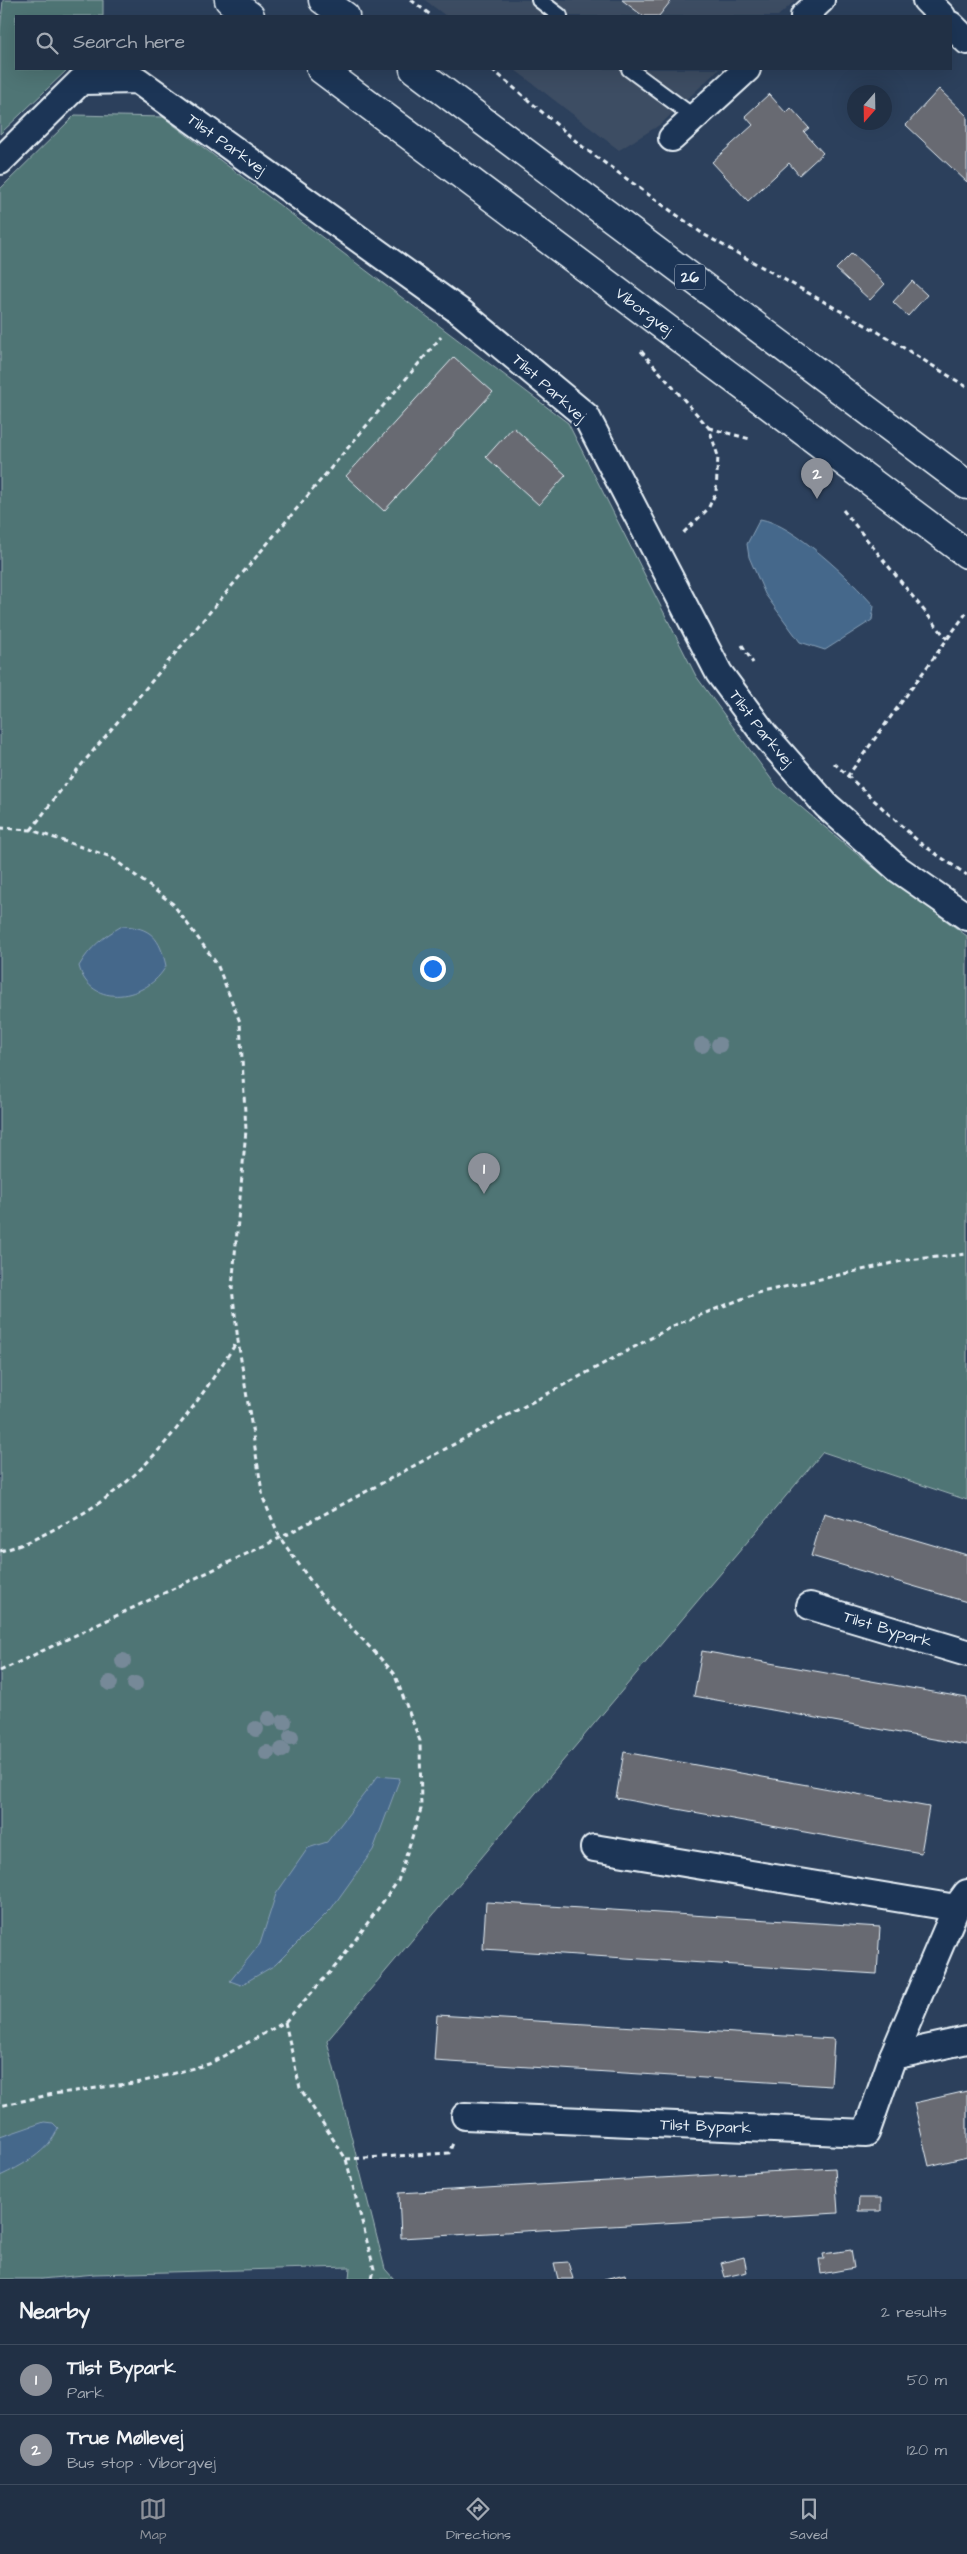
<!DOCTYPE html>
<html lang="en">
<head>
<meta charset="utf-8">
<style>
	body { margin:0; font-family:"Architects Daughter",sans-serif; background:#2d3c50; color:#f1f3f6 }
	.compass { position:absolute; left:847px; top:85px; width:45px; height:45px; border-radius:50%; background:#213045; box-shadow:0 5px 20px #0002; rotate:200deg }
	.you { position:absolute; left:432px; top:968px; width:18px; height:18px; margin:-12px; border:4px solid #fff; border-radius:50%; background:#1a73e8; box-shadow:0 0 0 8px #1a73e833 }
	.badge { display:grid; place-items:center; width:32px; height:32px; border-radius:50%; background:#8c9099; color:#fff; font-size:16px; font-weight:700 }
	.pin { position:absolute; translate:-50% -41px; filter:drop-shadow(0 1px 2px #0008) }
	.pin::after { content:''; position:absolute; top:26px; width:18px; height:15px; background:inherit; clip-path:polygon(0 0,100% 0,50% 100%) }
	.list { margin:0; padding:0; list-style:none }
	h2 { display:flex; justify-content:space-between; align-items:center; height:65px; margin:0; padding:0 20px; font-size:21px }
	h2 small { font-size:16px; font-weight:400; color:#a2a9b3 }
	.list li { display:grid; grid-template-columns:32px 1fr auto; gap:15px; align-items:center; box-sizing:border-box; height:70px; padding:0 20px; border-top:1px solid #3e4b5e }
	.list b { display:block; font-size:19px; white-space:nowrap }
	.list p { margin:0; font-size:16px; white-space:nowrap; color:#a2a9b3 }
	.list em { font-size:16px; font-style:normal; color:#a2a9b3 }
	.icon { flex:none; width:28px; height:28px; fill:none; stroke:currentColor; stroke-width:2; stroke-linecap:round; stroke-linejoin:round }
	.map { position:relative; flex:none; width:967px; height:2279px; overflow:hidden }
	.search { position:absolute; background:#213045; box-shadow:0 5px 20px #0002; left:15px; right:15px; top:15px; height:55px; display:flex; align-items:center; gap:12px; box-sizing:border-box; padding:0 18px; border-radius:0px; color:#a2a9b3; font-size:19px }
	.sheet { height:205px; background:#213045 }
	nav { display:flex; justify-content:space-around; align-items:center; box-sizing:border-box; height:70px; border-top:1px solid #3e4b5e; background:#213045; font-size:14px; color:#a2a9b3 }
	nav a { display:grid; justify-items:center; gap:2px }
	nav .on { color:#8c9099 }
	.map>svg:first-child { display:block }
	.built { fill:#3e4d63 }
	.green { fill:#507475; stroke:#9cb2b6 }
	.water { fill:#44688b; stroke:#869fb7 }
	.building { fill:#686a72; stroke:#e8f1f8 }
	.lines { fill:none; stroke-linecap:round; stroke-linejoin:round }
	.lane-casing { stroke:#e8f1f8; stroke-width:18 }
	.street-casing { stroke:#e8f1f8; stroke-width:30 }
	.primary-casing { stroke:#e8f1f8; stroke-width:31 }
	.path { stroke:#e8f1f8; stroke-width:3; stroke-dasharray:5 4; stroke-linecap:butt }
	.lane { stroke:#1d3557; stroke-width:14 }
	.street { stroke:#1d3557; stroke-width:26 }
	.primary { stroke:#1d3557; stroke-width:28 }
	.tree { fill:#768998 }
	.labels { text-anchor:middle; dominant-baseline:central; stroke-width:4.5; stroke-linejoin:round; paint-order:stroke }
	.shield { fill:#1d3557; stroke:#abb9c8; stroke-width:1 }
	.shield-label { font-size:15px; font-weight:bold; fill:#e8f1f8 }
	.street-label { font-size:16px; fill:#e8f1f8; stroke:#1d3557 }
</style>
</head>
<body>
<div class="map">
<svg width="967" height="2279" viewBox="0 0 967 2279">
	<rect width="100%" height="100%" fill="#2c405c"/>
	<filter id="ink" filterUnits="userSpaceOnUse"><feTurbulence type="fractalNoise" baseFrequency=".02" numOctaves="2"/><feDisplacementMap in="SourceGraphic" scale="10" xChannelSelector="R" yChannelSelector="G"/><feConvolveMatrix kernelMatrix="1 2 1 2 8 2 1 2 1" color-interpolation-filters="sRGB"/></filter>
	<g filter="url(#ink)">
		<!-- built -->
		<g class="built">
			<polygon points="425,0 796,0 778,16 446,16"/>
			<polygon points="514,69 719,69 661,124 619,150"/>
		</g>
		<!-- green -->
		<g class="green">
			<polygon points="3,0 103,0 103,16 16,16 16,69 68,69 0,134 0,33"/>
			<polygon points="75,115 163,117 568,423 696,676 777,787 869,864 967,936 967,1500 823,1452 327,2041 385,2269 394,2279 349,2279 350,2267 95,2274 41,2279 0,2279 0,189"/>
		</g>
		<!-- water -->
		<g class="water">
			<path d="M760,519C794,524 851,580 874,606L872,620L825,650L800,642L765,594L749,557L747,544Z"/>
			<path d="M122,926C151,927 160,938 166,966C148,1000 90,1010 79,966C90,947 103,937 122,926Z"/>
			<polygon points="378,1776 400,1778 373,1850 331,1909 275,1965 241,1985 230,1981 260,1944 276,1894 308,1848 327,1842"/>
			<path d="M44,2122L53,2123L58,2128C49,2152 21,2166 0,2176V2137Z"/>
		</g>
		<!-- building -->
		<g class="building">
			<polygon points="622,0 668,0 670,2 659,16 643,16"/>
			<polygon points="939,89 967,116 967,182 906,125"/>
			<polygon points="769,94 786,113 791,108 809,128 804,132 823,153 799,175 789,163 748,201 712,162 753,125 745,116"/>
			<polygon points="852,253 885,284 870,300 836,269"/>
			<polygon points="912,281 927,295 908,316 893,302"/>
			<polygon points="454,357 493,392 384,511 346,476"/>
			<polygon points="513,427 566,475 539,505 486,457"/>
			<polygon points="824,1513 967,1555 967,1602 811,1556"/>
			<polygon points="702,1651 967,1698 967,1745 694,1696"/>
			<polygon points="624,1752 929,1807 921,1853 616,1798"/>
			<polygon points="486,1902 880,1927 877,1974 483,1949"/>
			<polygon points="437,2015 834,2039 831,2086 434,2061"/>
			<polygon points="967,2091 967,2157 929,2166 914,2103"/>
			<polygon points="835,2168 838,2213 401,2238 399,2193"/>
			<polygon points="859,2198 881,2198 881,2211 858,2211"/>
			<polygon points="851,2250 854,2268 821,2274 819,2259 824,2259 823,2254"/>
			<polygon points="744,2257 747,2272 725,2277 721,2263"/>
			<polygon points="568,2262 573,2279 558,2279 554,2263"/>
			<polygon points="625,2274 626,2279 604,2279"/>
		</g>
		<g class="lines">
			<defs>
				<g id="lane">
					<polyline points="539,0 560,16"/>
					<polyline points="629,69 694,117"/>
				</g>
				<g id="street">
					<polyline points="926,0 942,16"/>
					<polyline points="804,16 821,0"/>
					<polyline points="951,25 967,41"/>
					<polyline points="672,138 747,69"/>
					<path id="s1" d="M0,161L81,81L137,80L462,313L586,416L719,673L764,734L826,805L898,869L967,917"/>
					<path id="s2" d="M810,1606L967,1653"/>
					<polyline points="594,1848 956,1908"/>
					<polyline points="893,2056 967,2040"/>
					<path id="s3" d="M465,2116L866,2133L893,2056L956,1908L967,1893"/>
				</g>
				<g id="primary">
					<polyline points="229,0 250,16"/>
					<polyline points="323,0 345,16"/>
					<path id="s4" d="M321,69L967,554"/>
					<polyline points="414,69 967,485"/>
				</g>
			</defs>
			<!-- lane casing -->
			<use href="#lane" class="lane-casing"/>
			<!-- street casing -->
			<use href="#street" class="street-casing"/>
			<!-- primary casing -->
			<use href="#primary" class="primary-casing"/>
			<!-- path -->
			<g class="path">
				<polyline points="411,0 432,16"/>
				<polyline points="492,69 584,148 703,234 878,332 967,387"/>
				<polyline points="641,351 709,428 718,456 716,492 708,509 682,534"/>
				<polyline points="709,428 750,439"/>
				<polyline points="843,510 947,639"/>
				<polyline points="742,645 753,663"/>
				<polyline points="834,763 920,843 967,875"/>
				<polyline points="847,777 967,612"/>
				<polyline points="0,828 31,830 111,857 173,904 217,964 240,1022 246,1130 232,1288 238,1341 263,1498 280,1538 320,1594 394,1673 420,1741 421,1809 398,1881 340,1961 285,2022 209,2064 141,2082 53,2094 0,2106"/>
				<polyline points="31,830 67,782 441,337"/>
				<path d="M0,1551C22,1546 40,1537 60,1526C147,1482 185,1420 237,1342"/>
				<polyline points="0,1671 280,1538 677,1324 757,1293 907,1260 967,1254"/>
				<polyline points="285,2022 300,2088 346,2159 374,2269 372,2279"/>
				<polyline points="346,2159 449,2153 453,2143"/>
			</g>
			<!-- lane -->
			<use href="#lane" class="lane"/>
			<!-- street -->
			<use href="#street" class="street"/>
			<!-- primary -->
			<use href="#primary" class="primary"/>
		</g>
		<!-- trees -->
		<g class="tree">
			<circle cx="702" cy="1045" r="8"/>
			<circle cx="719" cy="1045" r="8"/>
			<circle cx="123" cy="1661" r="8"/>
			<circle cx="110" cy="1683" r="8"/>
			<circle cx="135" cy="1684" r="8"/>
			<circle cx="269" cy="1719" r="8"/>
			<circle cx="284" cy="1722" r="8"/>
			<circle cx="256" cy="1729" r="8"/>
			<circle cx="291" cy="1737" r="8"/>
			<circle cx="282" cy="1750" r="8"/>
			<circle cx="267" cy="1753" r="8"/>
		</g>
	</g>
	<g class="labels">
		<!-- shield labels -->
		<rect class="shield" x="675" y="264.5" width="30" height="25" rx="4"/>
		<g class="shield-label">
			<text x="690" y="277">26</text>
		</g>
		<!-- street labels -->
		<g class="street-label">
			<text stroke="none"><textPath href="#s1" startOffset="280">Tilst Parkvej</textPath></text>
			<text stroke="none"><textPath href="#s4" startOffset="404">Viborgvej</textPath></text>
			<text transform="translate(549 388) rotate(42)">Tilst Parkvej</text>
			<text stroke="none"><textPath href="#s1" startOffset="1090">Tilst Parkvej</textPath></text>
			<text stroke="none"><textPath href="#s2" startOffset="81">Tilst Bypark</textPath></text>
			<text stroke="none"><textPath href="#s3" startOffset="241">Tilst Bypark</textPath></text>
		</g>
	</g>
</svg>
<svg class="compass" viewBox="-18 -18 36 36"><path d="M0-13l5 13h-10z" fill="#e53935"/><path d="M0 13l5-13h-10z" fill="#a2a9b3"/></svg>
<div class="you"></div>
<div class="pin badge" style="left:484px;top:1194px">1</div>
<div class="pin badge" style="left:817px;top:499px">2</div>
<div class="search"><svg class="icon" aria-label="search" viewBox="0 0 24 24"><circle cx="10" cy="10" r="6"/><path d="M15 15l6 6"/></svg>Search here</div>
</div>
<section class="sheet">
<h2>Nearby<small>2 results</small></h2>
<ul class="list">
<li><span class="badge">1</span><div><b>Tilst Bypark</b><p>Park</p></div><em>50 m</em></li>
<li><span class="badge">2</span><div><b>True Møllevej</b><p>Bus stop · Viborgvej</p></div><em>120 m</em></li>
</ul>
</section>
<nav>
<a class="on"><svg class="icon" aria-label="map" viewBox="0 0 24 24"><path d="M3 6l6-2 6 2 6-2v14l-6 2-6-2-6 2zM9 4v14M15 6v14"/></svg>Map</a>
<a><svg class="icon" aria-label="directions" viewBox="0 0 24 24"><path d="M12 3l9 9-9 9-9-9zM9 14v-3h6M13 9l2 2-2 2"/></svg>Directions</a>
<a><svg class="icon" aria-label="saved" viewBox="0 0 24 24"><path d="M7 4h10v16l-5-4-5 4z"/></svg>Saved</a>
</nav>
</body>
</html>
